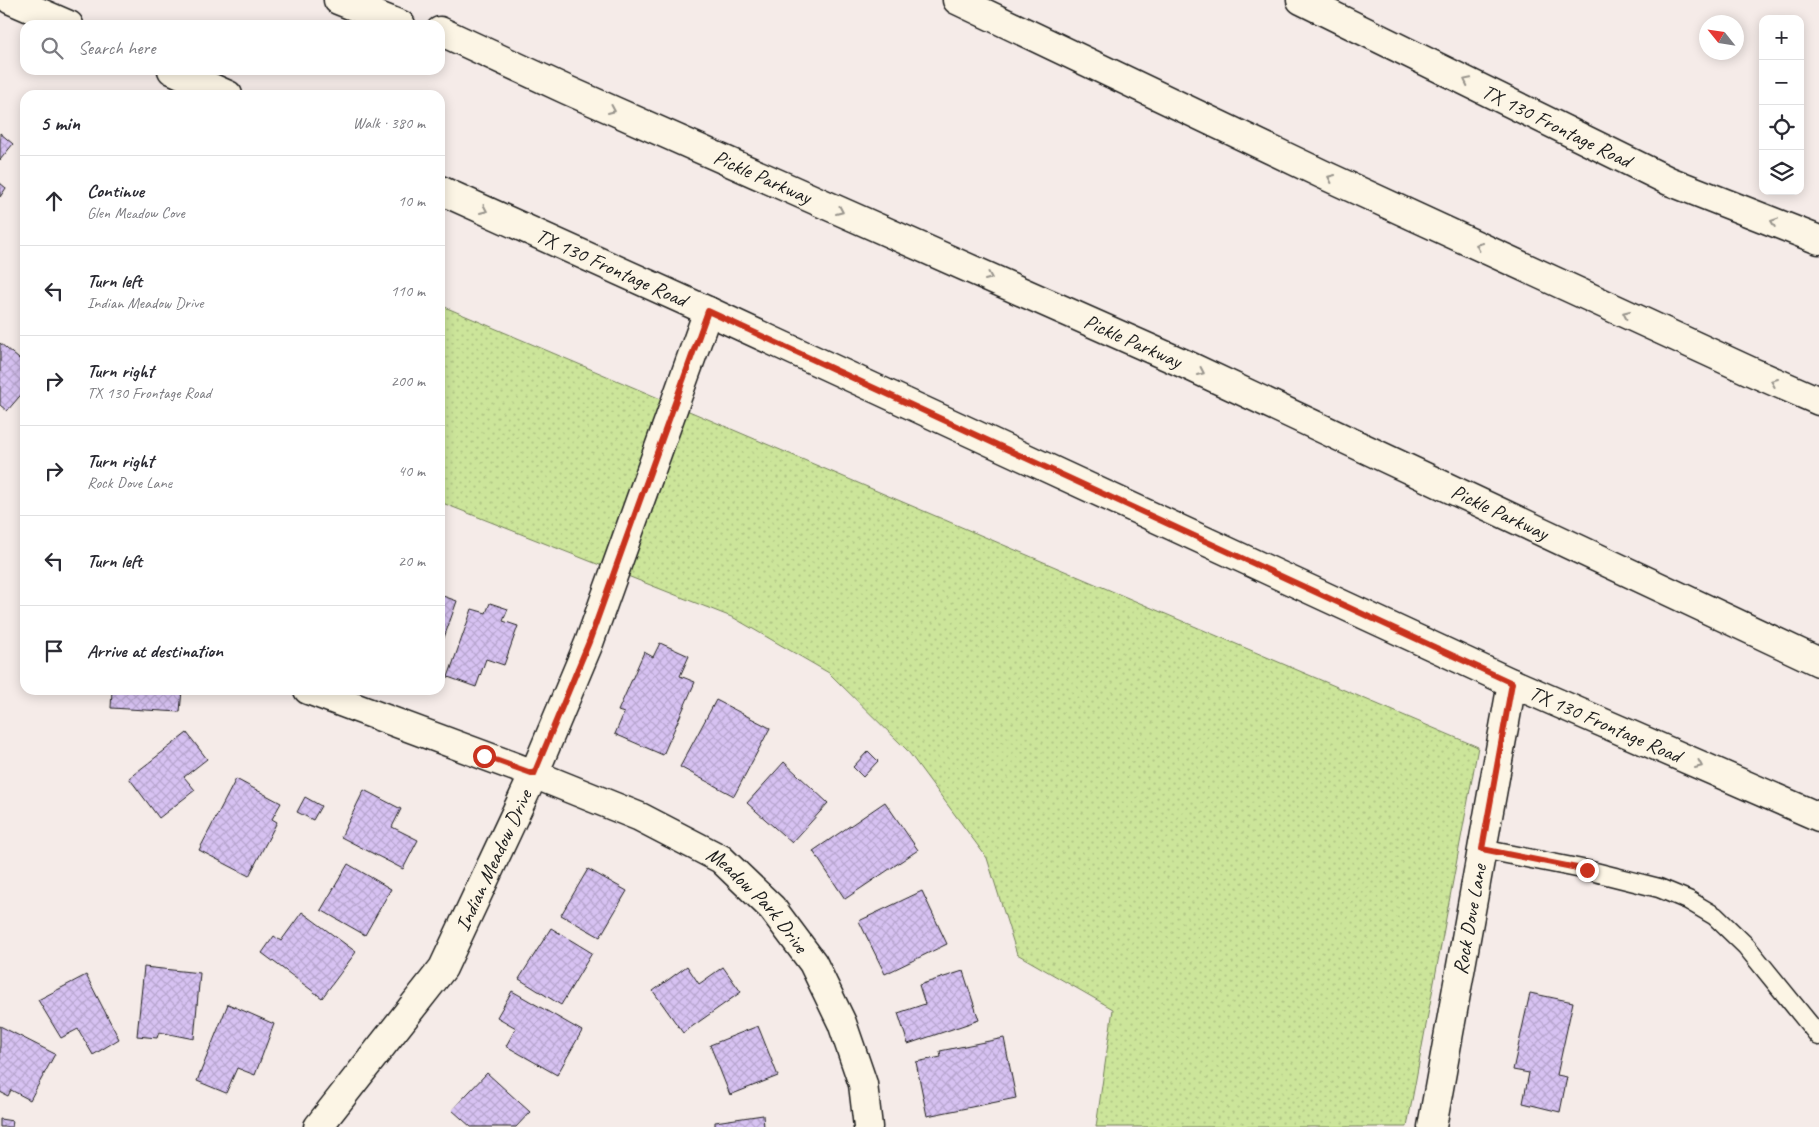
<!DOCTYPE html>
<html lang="en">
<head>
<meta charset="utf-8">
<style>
	body { margin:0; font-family:Caveat,sans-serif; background:#f2f2f3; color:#2b2b33 }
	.controls { position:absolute; right:15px; top:15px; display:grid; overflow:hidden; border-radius:10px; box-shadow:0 2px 12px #0003 }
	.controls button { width:45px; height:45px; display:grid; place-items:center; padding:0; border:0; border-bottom:1px solid #e1e1e2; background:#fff; color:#2b2b33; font:25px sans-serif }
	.compass { position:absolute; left:1699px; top:15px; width:45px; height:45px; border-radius:50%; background:#fff; box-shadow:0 2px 12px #0003; rotate:300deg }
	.stop { position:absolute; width:15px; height:15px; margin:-11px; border:4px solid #c8321e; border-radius:50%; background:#fff }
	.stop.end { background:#c8321e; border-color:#fff; box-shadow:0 1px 5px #0008 }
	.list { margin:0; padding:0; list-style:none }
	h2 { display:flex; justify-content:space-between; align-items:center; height:65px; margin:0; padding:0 20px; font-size:21px }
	h2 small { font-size:16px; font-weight:400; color:#7c7c81 }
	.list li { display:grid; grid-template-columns:32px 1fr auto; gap:15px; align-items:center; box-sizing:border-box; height:90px; padding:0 20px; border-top:1px solid #e1e1e2 }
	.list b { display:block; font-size:19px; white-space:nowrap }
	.list p { margin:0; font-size:16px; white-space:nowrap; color:#7c7c81 }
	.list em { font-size:16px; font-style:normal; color:#7c7c81 }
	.icon { flex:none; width:28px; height:28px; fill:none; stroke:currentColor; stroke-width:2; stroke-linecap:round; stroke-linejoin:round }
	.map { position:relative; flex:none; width:1819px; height:1127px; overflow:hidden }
	.search { position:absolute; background:#fff; box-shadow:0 2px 12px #0003; left:20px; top:20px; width:425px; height:55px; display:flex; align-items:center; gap:12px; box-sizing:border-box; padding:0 18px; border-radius:15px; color:#7c7c81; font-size:19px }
	.panel { position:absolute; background:#fff; box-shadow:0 2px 12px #0003; left:20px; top:90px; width:425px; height:605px; border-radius:15px }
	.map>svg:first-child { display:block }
	.grass { fill:url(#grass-dots); stroke:#74805b }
	.building { fill:url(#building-cross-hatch); stroke:#1c1c1c }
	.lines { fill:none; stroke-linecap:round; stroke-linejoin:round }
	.lane-casing { stroke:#1c1c1c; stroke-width:21 }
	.street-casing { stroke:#1c1c1c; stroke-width:31 }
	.secondary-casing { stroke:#1c1c1c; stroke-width:31 }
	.highway-casing { stroke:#1c1c1c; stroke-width:31 }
	.lane { stroke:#fcf5e5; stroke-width:18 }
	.street { stroke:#fcf5e5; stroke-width:28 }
	.secondary { stroke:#fcf5e5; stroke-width:28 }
	.highway { stroke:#fcf5e5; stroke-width:28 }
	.oneway { stroke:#97938b }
	.route { stroke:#c8321e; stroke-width:6 }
	.labels { text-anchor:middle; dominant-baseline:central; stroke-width:4; stroke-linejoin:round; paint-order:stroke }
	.street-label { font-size:21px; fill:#1c1c1c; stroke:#fcf5e5 }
</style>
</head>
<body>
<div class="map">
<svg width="1819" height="1127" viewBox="0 0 1819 1127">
	<defs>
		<pattern id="grass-dots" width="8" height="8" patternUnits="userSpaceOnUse" patternTransform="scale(1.25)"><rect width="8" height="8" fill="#cce59a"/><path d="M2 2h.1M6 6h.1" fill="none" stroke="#afc484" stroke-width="1.8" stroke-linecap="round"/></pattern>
		<pattern id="building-cross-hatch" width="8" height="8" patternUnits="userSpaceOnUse" patternTransform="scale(1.25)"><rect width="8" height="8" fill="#d7c2f2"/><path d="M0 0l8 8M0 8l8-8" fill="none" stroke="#b8a6cf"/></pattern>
	</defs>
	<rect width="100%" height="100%" fill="#f5ebe8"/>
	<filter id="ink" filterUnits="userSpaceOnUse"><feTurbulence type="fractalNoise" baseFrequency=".02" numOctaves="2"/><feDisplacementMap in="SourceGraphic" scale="10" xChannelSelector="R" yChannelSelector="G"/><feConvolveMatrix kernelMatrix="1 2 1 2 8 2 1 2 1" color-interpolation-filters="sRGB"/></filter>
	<g filter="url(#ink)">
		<!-- grass -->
		<polygon class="grass" points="440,305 1478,747 1407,1127 1096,1127 1113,1009 1017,954 987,858 907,750 829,673 734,618 440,502"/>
		<!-- building -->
		<g class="building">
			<polygon points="0,133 13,144 0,160"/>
			<polygon points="0,183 6,188 0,197"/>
			<polygon points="0,343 25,364 25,390 7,411 0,405"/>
			<polygon points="440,595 457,601 440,649"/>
			<polygon points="490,603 508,609 503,621 518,626 504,665 486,659 476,687 448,677 472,609 486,613"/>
			<polygon points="660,643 689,656 680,676 695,682 663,755 615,734 624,713 618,711 644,652 653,657"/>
			<polygon points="112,690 182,690 180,712 111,708"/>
			<polygon points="716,700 770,728 734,796 680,767"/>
			<polygon points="187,733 207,759 184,777 195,790 159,818 129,778"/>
			<polygon points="868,751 878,761 863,777 853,767"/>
			<polygon points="784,762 828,803 792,843 747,803"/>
			<polygon points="236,779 281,803 272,819 277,822 249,876 199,850"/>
			<polygon points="364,790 401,809 392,827 418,840 403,869 341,837"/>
			<polygon points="305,797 321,806 313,820 297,812"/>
			<polygon points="885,802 918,850 845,899 813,851"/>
			<polygon points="348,864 391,889 365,935 321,910"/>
			<polygon points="588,869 627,891 600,937 561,915"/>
			<polygon points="922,891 947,944 885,974 859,921"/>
			<polygon points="302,912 356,952 322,998 262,953 274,936 281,941"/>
			<polygon points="551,928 592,953 561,1005 519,979"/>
			<polygon points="687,966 699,984 723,967 741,992 683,1033 653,991"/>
			<polygon points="144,967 200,973 194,1039 159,1032 157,1038 137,1036"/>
			<polygon points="963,971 979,1020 908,1044 898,1013 925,1004 919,985"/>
			<polygon points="86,975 119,1039 93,1055 78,1029 61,1038 38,1000"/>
			<polygon points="512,991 582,1031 557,1075 506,1046 516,1028 497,1017"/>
			<polygon points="1530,993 1573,1002 1557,1075 1567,1077 1560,1112 1523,1103 1529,1073 1513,1070"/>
			<polygon points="228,1004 274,1024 255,1075 237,1068 226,1093 197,1081"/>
			<polygon points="0,1026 55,1054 30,1100 11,1090 8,1096 0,1092"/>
			<polygon points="758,1026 778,1076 730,1095 710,1045"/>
			<polygon points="1004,1038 1016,1098 927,1116 916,1062 941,1057 940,1051"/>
			<polygon points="487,1073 530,1112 516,1127 471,1127 452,1110"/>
			<polygon points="763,1115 764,1127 715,1127 715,1122"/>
			<polygon points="0,1119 13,1121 12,1127 0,1127"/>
		</g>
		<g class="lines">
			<defs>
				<polyline id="lane" points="1482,849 1587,870 1659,888 1688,900 1715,916 1746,946 1819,1036"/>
				<g id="street">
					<path id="s1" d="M308,690L526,771L640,817L721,859L772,908L813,963L842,1023L863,1084L868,1127"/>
					<path id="s2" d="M318,1127L443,968L534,774L589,643L708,311"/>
					<path id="s3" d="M1432,1127L1512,683"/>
				</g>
				<g id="secondary">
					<polyline points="11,0 69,25"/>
					<path id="s4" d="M1301,0L1669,181L1819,240"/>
					<polyline points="172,70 228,95"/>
					<path id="s5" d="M440,190L708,311L1512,683L1819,817"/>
				</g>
				<g id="highway">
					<polyline points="338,0 401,25"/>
					<polyline points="957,0 1322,174 1750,371 1819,401"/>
					<path id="s6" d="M440,31L567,90L1187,365L1819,662"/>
				</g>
			</defs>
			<!-- lane casing -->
			<use href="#lane" class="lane-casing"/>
			<!-- street casing -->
			<use href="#street" class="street-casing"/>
			<!-- secondary casing -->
			<use href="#secondary" class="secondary-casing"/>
			<!-- highway casing -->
			<use href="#highway" class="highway-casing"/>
			<!-- lane -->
			<use href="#lane" class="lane"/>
			<!-- street -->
			<use href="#street" class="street"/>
			<!-- secondary -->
			<use href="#secondary" class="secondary"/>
			<!-- highway -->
			<use href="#highway" class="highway"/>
		</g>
		<!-- one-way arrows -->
		<defs><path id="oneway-chevron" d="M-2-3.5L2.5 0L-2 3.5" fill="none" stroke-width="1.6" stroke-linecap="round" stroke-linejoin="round" transform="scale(1.25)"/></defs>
		<g class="oneway">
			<use href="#oneway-chevron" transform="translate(1467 81) rotate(-154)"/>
			<use href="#oneway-chevron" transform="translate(612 110) rotate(24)"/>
			<use href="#oneway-chevron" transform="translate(1331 178) rotate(-155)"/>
			<use href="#oneway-chevron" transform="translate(484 210) rotate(24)"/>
			<use href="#oneway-chevron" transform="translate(840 211) rotate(24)"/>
			<use href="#oneway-chevron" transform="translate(1774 222) rotate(-159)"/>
			<use href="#oneway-chevron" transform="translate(1479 246) rotate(-155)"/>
			<use href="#oneway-chevron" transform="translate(989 277) rotate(24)"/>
			<use href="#oneway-chevron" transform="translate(1626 314) rotate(-155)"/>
			<use href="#oneway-chevron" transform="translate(1201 372) rotate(25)"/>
			<use href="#oneway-chevron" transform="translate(1774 382) rotate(-157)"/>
			<use href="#oneway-chevron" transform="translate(1699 765) rotate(24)"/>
		</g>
	</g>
	<g class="lines" filter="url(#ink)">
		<!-- route -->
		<polyline class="route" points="484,756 534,774 589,642 708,311 1512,683 1482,849 1587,870"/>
	</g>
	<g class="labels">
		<!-- street labels -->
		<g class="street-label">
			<text stroke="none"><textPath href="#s4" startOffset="285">TX 130 Frontage Road</textPath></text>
			<text stroke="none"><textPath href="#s6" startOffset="354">Pickle Parkway</textPath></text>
			<text stroke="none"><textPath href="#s5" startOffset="188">TX 130 Frontage Road</textPath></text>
			<text stroke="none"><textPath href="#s6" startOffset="759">Pickle Parkway</textPath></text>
			<text stroke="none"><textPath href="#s6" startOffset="1164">Pickle Parkway</textPath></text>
			<text stroke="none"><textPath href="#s5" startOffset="1282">TX 130 Frontage Road</textPath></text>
			<text stroke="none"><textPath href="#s2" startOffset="321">Indian Meadow Drive</textPath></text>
			<text stroke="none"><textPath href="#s1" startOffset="501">Meadow Park Drive</textPath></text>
			<text stroke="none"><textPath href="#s3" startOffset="211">Rock Dove Lane</textPath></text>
		</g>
	</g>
</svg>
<div class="controls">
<button>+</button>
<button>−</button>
<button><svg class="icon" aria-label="locate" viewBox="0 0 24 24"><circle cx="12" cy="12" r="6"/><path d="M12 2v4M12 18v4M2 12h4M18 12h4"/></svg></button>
<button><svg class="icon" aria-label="layers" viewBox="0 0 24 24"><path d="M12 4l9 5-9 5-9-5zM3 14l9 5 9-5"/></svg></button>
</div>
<svg class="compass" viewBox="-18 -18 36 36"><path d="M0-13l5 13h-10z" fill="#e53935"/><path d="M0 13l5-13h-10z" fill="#7c7c81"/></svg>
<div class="stop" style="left:484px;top:756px"></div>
<div class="stop end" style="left:1587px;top:870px"></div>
<div class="search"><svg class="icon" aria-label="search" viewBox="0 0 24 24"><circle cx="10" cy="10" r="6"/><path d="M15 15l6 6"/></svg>Search here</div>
<section class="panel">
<h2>5 min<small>Walk · 380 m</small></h2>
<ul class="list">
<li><svg class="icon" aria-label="ahead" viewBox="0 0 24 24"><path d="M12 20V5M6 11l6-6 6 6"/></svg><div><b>Continue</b><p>Glen Meadow Cove</p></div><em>10 m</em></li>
<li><svg class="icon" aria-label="left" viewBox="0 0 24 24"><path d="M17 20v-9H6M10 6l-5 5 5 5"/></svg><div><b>Turn left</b><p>Indian Meadow Drive</p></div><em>110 m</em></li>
<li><svg class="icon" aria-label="right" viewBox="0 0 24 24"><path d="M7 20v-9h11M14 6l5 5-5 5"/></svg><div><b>Turn right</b><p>TX 130 Frontage Road</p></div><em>200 m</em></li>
<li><svg class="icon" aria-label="right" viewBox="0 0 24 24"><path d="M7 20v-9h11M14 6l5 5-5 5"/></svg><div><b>Turn right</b><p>Rock Dove Lane</p></div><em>40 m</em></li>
<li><svg class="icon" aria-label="left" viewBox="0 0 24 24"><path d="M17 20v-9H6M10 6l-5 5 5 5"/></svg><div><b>Turn left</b></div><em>20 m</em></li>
<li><svg class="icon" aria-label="arrive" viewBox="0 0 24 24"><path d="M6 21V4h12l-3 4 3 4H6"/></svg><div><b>Arrive at destination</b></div></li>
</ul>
</section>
</div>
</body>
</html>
